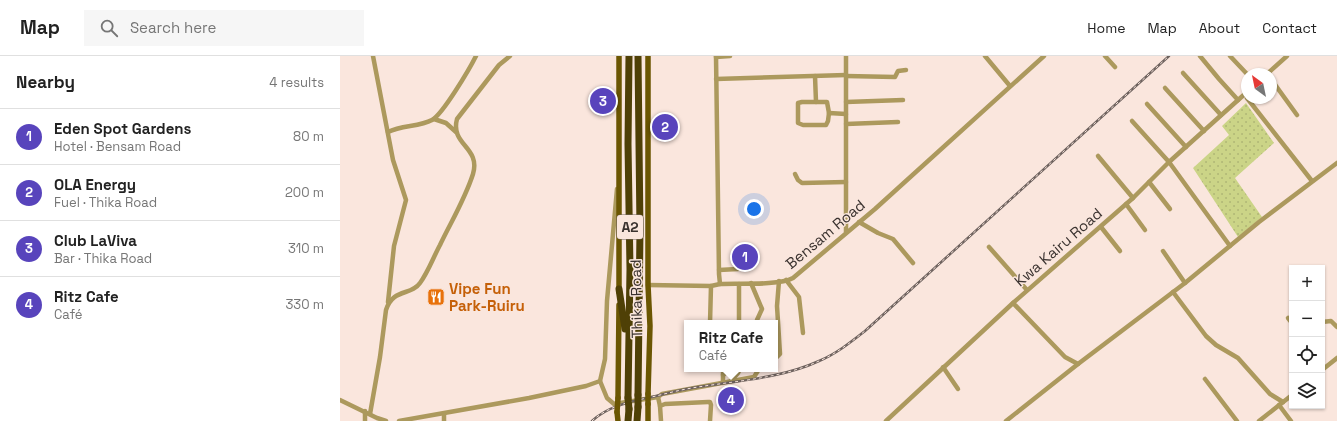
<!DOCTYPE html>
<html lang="en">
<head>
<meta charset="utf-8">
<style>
	body { margin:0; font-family:"Space Grotesk",sans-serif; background:#f6f6f6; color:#222 }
	.controls { position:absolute; right:12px; bottom:12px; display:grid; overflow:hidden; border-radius:0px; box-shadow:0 1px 3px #0004 }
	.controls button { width:36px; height:36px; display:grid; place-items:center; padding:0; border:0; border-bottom:1px solid #e0e0e0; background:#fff; color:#222; font:20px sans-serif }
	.compass { position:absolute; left:901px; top:12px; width:36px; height:36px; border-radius:50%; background:#fff; box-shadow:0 1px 3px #0004; rotate:327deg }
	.you { position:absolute; left:414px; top:153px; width:14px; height:14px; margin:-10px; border:3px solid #fff; border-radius:50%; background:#1a73e8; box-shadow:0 0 0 6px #1a73e833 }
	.badge { display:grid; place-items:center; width:26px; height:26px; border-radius:50%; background:#5844bc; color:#fff; font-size:13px; font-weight:700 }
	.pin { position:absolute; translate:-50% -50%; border:2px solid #fff; box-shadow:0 1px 4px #0006 }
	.popup { position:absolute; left:344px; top:264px; width:94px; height:52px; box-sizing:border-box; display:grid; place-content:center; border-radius:0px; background:#fff; filter:drop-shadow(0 1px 3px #0005); font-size:13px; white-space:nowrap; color:#767676 }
	.popup b { font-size:15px; color:#222 }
	.popup::after { content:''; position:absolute; left:50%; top:100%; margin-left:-8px; border:8px solid transparent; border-top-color:#fff }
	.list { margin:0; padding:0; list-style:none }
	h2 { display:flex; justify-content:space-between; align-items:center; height:52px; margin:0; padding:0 16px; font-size:17px }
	h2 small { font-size:13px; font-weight:400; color:#767676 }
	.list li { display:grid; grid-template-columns:26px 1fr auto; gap:12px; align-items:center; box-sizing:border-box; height:56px; padding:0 16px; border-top:1px solid #e0e0e0 }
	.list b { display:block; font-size:15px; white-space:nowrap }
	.list p { margin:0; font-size:13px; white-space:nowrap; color:#767676 }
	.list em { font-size:13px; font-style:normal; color:#767676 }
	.icon { flex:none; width:22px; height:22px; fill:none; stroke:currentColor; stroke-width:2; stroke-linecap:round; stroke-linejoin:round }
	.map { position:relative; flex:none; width:997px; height:365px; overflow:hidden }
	header { display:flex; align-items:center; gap:24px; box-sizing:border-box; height:56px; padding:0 20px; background:#fff; border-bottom:1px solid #e0e0e0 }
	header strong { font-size:19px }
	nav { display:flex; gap:22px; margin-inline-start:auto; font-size:14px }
	.search { width:280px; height:36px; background:#f6f6f6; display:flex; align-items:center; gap:10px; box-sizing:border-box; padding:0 14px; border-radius:0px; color:#767676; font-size:15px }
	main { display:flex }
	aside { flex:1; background:#fff }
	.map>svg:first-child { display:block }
	.grass { fill:url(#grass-dots) }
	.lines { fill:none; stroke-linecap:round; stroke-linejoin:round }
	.minor { stroke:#ac995d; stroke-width:4.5 }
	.major { stroke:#6b5602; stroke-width:5.5 }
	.highway { stroke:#4f4006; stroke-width:7 }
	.rail-casing { stroke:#6e625e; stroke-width:2.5 }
	.rail { stroke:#fae6dd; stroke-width:1; stroke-dasharray:3; stroke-linecap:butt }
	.major-bridge { stroke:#6b5602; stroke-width:5.5 }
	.highway-bridge { stroke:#4f4006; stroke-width:7 }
	.labels { text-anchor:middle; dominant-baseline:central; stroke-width:3; stroke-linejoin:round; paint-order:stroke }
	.shield { fill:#fae6dd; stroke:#746863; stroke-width:1 }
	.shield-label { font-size:14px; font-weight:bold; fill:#3a322f }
	.street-label { font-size:15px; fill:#3a322f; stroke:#fae6dd }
	.food-label { font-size:15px; font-weight:bold; fill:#c56008; stroke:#fae6dd; text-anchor:start }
</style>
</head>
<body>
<header>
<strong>Map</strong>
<div class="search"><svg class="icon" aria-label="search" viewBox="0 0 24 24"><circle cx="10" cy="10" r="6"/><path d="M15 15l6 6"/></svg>Search here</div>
<nav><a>Home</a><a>Map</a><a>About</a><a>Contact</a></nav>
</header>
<main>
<aside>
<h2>Nearby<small>4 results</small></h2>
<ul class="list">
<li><span class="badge">1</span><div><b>Eden Spot Gardens</b><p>Hotel · Bensam Road</p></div><em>80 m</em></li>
<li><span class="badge">2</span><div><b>OLA Energy</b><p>Fuel · Thika Road</p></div><em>200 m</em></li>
<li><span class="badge">3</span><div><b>Club LaViva</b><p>Bar · Thika Road</p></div><em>310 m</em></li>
<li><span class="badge">4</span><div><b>Ritz Cafe</b><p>Café</p></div><em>330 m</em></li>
</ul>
</aside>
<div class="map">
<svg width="997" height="365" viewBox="0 0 997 365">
	<defs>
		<pattern id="grass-dots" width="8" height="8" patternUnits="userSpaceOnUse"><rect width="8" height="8" fill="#cbd487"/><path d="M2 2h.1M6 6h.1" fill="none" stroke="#afb675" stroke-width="1.8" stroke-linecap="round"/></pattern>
	</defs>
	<rect width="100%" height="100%" fill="#fae6dd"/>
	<!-- grass -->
	<polygon class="grass" points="906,47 934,87 895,122 922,161 898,181 853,112 889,79 882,70"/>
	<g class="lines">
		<!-- minor -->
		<g class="minor">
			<polyline points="33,0 53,104 66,144 54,190 48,246"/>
			<path d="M376,0L379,218L380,228C398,227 438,230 453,222L535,153L704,0"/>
			<polyline points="645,0 670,30"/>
			<polyline points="765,0 775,11"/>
			<polyline points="860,0 879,23 898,44"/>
			<polyline points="890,0 907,18"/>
			<polyline points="376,1 390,0"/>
			<polyline points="843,17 881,59"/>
			<polyline points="927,18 947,0"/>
			<polyline points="475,20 476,46 462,46 458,47 458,67 463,69 486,69 488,65 489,57 506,58"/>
			<polyline points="506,20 555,21 558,15 566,14"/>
			<polyline points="376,23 506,19"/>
			<polyline points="931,23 957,59"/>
			<polyline points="825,32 864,75"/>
			<polyline points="907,42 972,125"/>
			<polyline points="476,46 487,46 489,57"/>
			<polyline points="506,46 563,44"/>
			<polyline points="807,48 846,91"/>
			<polyline points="94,63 106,67 116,76"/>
			<polyline points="792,65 829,106 890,190"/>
			<polyline points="506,68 558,66"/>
			<path d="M48,76C62,69 79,71 92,64C103,58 130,12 136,0"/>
			<polyline points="758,100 793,142"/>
			<polyline points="455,118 458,124 462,127 506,126"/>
			<polyline points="809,126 830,153"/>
			<polyline points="786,148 805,174"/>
			<polyline points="519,166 538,177 553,183 573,207"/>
			<polyline points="761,171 780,195"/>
			<polyline points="506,176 506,0"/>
			<polyline points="649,191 687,234"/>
			<polyline points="823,195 845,227"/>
			<polyline points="379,214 398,213"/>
			<polyline points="446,224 459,241 463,277"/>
			<polyline points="411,227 422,253 417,264 417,267"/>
			<polyline points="399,228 399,267"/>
			<polyline points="308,229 371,230"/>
			<polyline points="833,236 866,280 876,289 898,302 930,338 943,346"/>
			<polyline points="673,247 725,301 738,308"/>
			<polyline points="948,262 952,267"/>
			<polyline points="982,266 991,265 997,271"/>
			<polyline points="370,267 371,230 380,228"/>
			<polyline points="435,303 440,298 437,250 439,225"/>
			<polyline points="603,311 618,333"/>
			<polyline points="383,313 383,327"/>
			<polyline points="982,314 997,302"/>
			<polyline points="383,319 392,313"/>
			<polyline points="865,323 897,365"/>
			<polyline points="260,325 267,342 274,348 318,341"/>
			<polyline points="391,325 398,317 400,313"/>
			<polyline points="0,344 37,362 46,365"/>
			<polyline points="939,349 951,365"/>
			<polyline points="320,350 318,341 322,338 414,321 419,313"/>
			<polyline points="25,355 25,365"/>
			<path d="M30,358L40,301L46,254C53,232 71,240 80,227C88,216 93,202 100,189C111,166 125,143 133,118C141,91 110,89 117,63L159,9L170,0"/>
			<polyline points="59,365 189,342 246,330 260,325 265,303 267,245 277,133"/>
			<polyline points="104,365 104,358"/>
			<polyline points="321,365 320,350 325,348 368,346 370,346 371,349 370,365"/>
			<polyline points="546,365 673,247 793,142 829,106 907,36"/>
			<polyline points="666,365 738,308 845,227 919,166 997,107"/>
			<polyline points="919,365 952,339"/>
		</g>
		<!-- major -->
		<g class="major">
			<polyline points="279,0 279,236"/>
			<polyline points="308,0 308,229 310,270 308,338"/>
			<polyline points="278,342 279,249"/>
			<polyline points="277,356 278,365"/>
			<polyline points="308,365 308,348"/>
		</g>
		<!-- highway -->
		<g class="highway">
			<polyline points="279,233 285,273"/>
			<polyline points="298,339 300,174 298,0"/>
			<polyline points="288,342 290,213 288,88 289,0"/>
			<polyline points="288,365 289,353"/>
			<polyline points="297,365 298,351"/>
		</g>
		<defs>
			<path id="rail" d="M252,365C269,349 294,345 316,340C328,337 340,334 352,332C393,325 440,323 479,305C496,298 511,286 525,275L829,0"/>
		</defs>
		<!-- rail casing -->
		<use href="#rail" class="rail-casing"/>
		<!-- rail -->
		<use href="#rail" class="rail"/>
		<!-- major-bridge -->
		<g class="major-bridge">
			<polyline points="308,338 308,348"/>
			<polyline points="277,356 278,342"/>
		</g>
		<!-- highway-bridge -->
		<g class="highway-bridge">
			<polyline points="288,342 289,353"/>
			<polyline points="298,351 298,339"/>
		</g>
	</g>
	<!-- icons -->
	<defs>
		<symbol id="restaurant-square" viewBox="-11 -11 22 22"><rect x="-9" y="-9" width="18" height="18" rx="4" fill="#e8710a" stroke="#fae6dd"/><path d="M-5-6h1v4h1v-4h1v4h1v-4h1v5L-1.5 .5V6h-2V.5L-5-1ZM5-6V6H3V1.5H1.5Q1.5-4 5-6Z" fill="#fff"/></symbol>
	</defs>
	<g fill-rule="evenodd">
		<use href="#restaurant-square" x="86" y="231" width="20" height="20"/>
	</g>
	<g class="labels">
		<!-- shield labels -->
		<rect class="shield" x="277" y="159" width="26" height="24" rx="3"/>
		<g class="shield-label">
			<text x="290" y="171">A2</text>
		</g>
		<!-- street labels -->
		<g class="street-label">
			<text transform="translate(485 178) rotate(-40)">Bensam Road</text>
			<text transform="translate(718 191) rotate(-41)">Kwa Kairu Road</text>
			<text transform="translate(296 243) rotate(-91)">Thika Road</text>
		</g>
		<!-- food labels -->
		<g class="food-label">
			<text x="109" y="232">Vipe Fun<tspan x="109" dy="17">Park-Ruiru</tspan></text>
		</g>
	</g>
</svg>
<div class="controls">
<button>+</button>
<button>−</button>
<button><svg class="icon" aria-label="locate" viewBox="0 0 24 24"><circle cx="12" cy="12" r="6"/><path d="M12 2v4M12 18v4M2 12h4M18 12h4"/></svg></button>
<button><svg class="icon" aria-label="layers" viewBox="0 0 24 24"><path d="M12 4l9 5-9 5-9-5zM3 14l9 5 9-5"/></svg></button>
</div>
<svg class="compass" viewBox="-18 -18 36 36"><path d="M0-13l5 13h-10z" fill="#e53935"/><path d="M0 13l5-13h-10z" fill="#767676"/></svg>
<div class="you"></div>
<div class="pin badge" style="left:405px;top:201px">1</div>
<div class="pin badge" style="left:325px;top:71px">2</div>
<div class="pin badge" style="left:263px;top:45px">3</div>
<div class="pin badge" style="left:391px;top:344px">4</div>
<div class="popup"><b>Ritz Cafe</b>Café</div>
</div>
</main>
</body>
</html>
